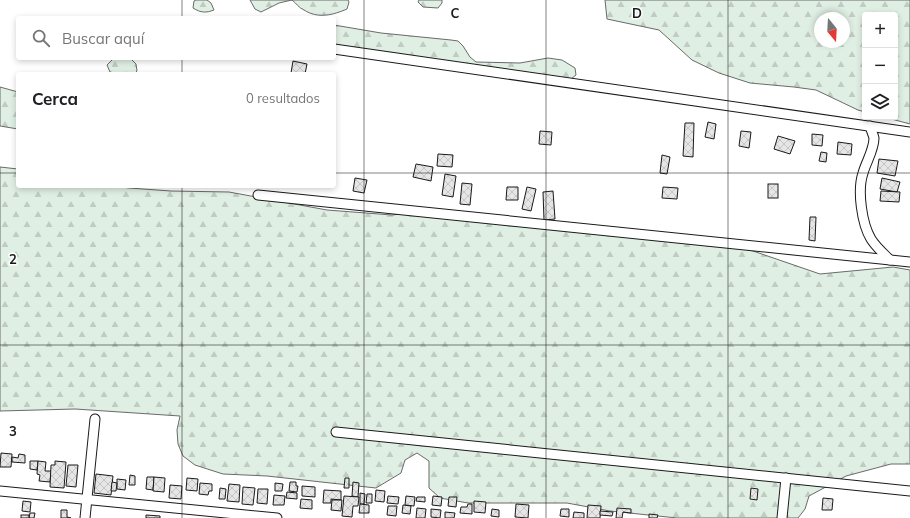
<!DOCTYPE html>
<html lang="es">
<head>
<meta charset="utf-8">
<style>
	body { margin:0; font-family:Mulish,sans-serif; background:#f6f6f6; color:#202124 }
	.controls { position:absolute; right:12px; top:12px; display:grid; overflow:hidden; border-radius:4px; box-shadow:0 2px 6px #0003 }
	.controls button { width:36px; height:36px; display:grid; place-items:center; padding:0; border:0; border-bottom:1px solid #e0e0e0; background:#fff; color:#202124; font:20px sans-serif }
	.compass { position:absolute; left:814px; top:12px; width:36px; height:36px; border-radius:50%; background:#fff; box-shadow:0 2px 6px #0003; rotate:162deg }
	.list { margin:0; padding:0; list-style:none }
	h2 { display:flex; justify-content:space-between; align-items:center; height:52px; margin:0; padding:0 16px; font-size:17px }
	h2 small { font-size:13px; font-weight:400; color:#757577 }
	.icon { flex:none; width:22px; height:22px; fill:none; stroke:currentColor; stroke-width:2; stroke-linecap:round; stroke-linejoin:round }
	.map { position:relative; flex:none; width:910px; height:518px; overflow:hidden }
	.search { position:absolute; background:#fff; box-shadow:0 2px 6px #0003; left:16px; top:16px; width:320px; height:44px; display:flex; align-items:center; gap:10px; box-sizing:border-box; padding:0 14px; border-radius:4px; color:#757577; font-size:15px }
	.panel { position:absolute; background:#fff; box-shadow:0 2px 6px #0003; left:16px; top:72px; width:320px; height:116px; border-radius:4px }
	.map>svg:first-child { display:block }
	.forest { fill:url(#forest-firs); stroke:#6a6a6a; fill-rule:evenodd }
	.building { fill:url(#building-cross-hatch); stroke:#1a1a1a }
	.lines { fill:none; stroke-linecap:round; stroke-linejoin:round }
	.minor-casing { stroke:#1a1a1a; stroke-width:11 }
	.minor { stroke:#fff; stroke-width:9 }
	.grid { fill:none; stroke:#1a1a1a; stroke-width:1; stroke-opacity:0.55 }
	.grid-label { font-size:13px; text-anchor:middle; font-weight:bold; fill:#1a1a1a; stroke:#fff; stroke-width:3; stroke-linejoin:round; paint-order:stroke }
</style>
</head>
<body>
<div class="map">
<svg width="910" height="518" viewBox="0 0 910 518">
	<defs>
		<pattern id="forest-firs" width="22" height="20" patternUnits="userSpaceOnUse"><rect width="22" height="20" fill="#e0efe3"/><path d="M5 1l3.5 6h-7zM16 11l3.5 6h-7z" fill="#c0ccc2"/></pattern>
		<pattern id="building-cross-hatch" width="8" height="8" patternUnits="userSpaceOnUse"><rect width="8" height="8" fill="#e6e6e6"/><path d="M0 0l8 8M0 8l8-8" fill="none" stroke="#c5c5c5"/></pattern>
	</defs>
	<rect width="100%" height="100%" fill="#fff"/>
	<!-- forest -->
	<g class="forest">
		<path d="M196,0H207L211,3L214,10C206,13 201,13 193,8L194,1Z"/>
		<path d="M250,0H348L349,2L347,9C333,15 318,19 304,10C299,8 296,3 292,0L279,3L261,12L255,9Z"/>
		<polygon points="419,0 442,0 442,3 438,8 423,7 418,2"/>
		<path d="M605,0H910V124L884,117H895V15H865V112L858,110L816,90L794,87L750,83L719,73L692,60L659,30L607,19ZM820,18H844V42H820Z"/>
		<polygon points="334,25 381,33 451,40 458,41 463,46 470,57 476,62 520,63 548,58 562,60 575,68 576,75 571,79 334,51"/>
		<polygon points="114,58 131,59 136,64 137,71 134,74 119,74 110,72 107,65"/>
		<polygon points="0,87 18,92 18,129 0,126"/>
		<polygon points="0,167 18,169 18,186 115,186 129,188 171,191 229,192 327,210 392,215 419,212 725,244 753,251 820,274 893,267 910,270 910,464 891,464 846,476 809,496 805,509 798,518 677,518 610,511 567,503 468,503 440,498 429,488 429,461 417,453 405,460 401,473 376,488 267,476 223,474 195,465 183,456 178,444 177,430 180,416 75,409 0,411"/>
	</g>
	<!-- building -->
	<g class="building">
		<polygon points="293,61 307,64 305,74 291,73"/>
		<polygon points="708,122 716,124 714,139 705,137"/>
		<polygon points="685,123 694,123 693,157 683,156"/>
		<polygon points="540,131 552,132 551,145 539,144"/>
		<polygon points="741,131 751,132 749,148 739,146"/>
		<polygon points="812,134 823,135 822,146 812,145"/>
		<polygon points="778,136 795,141 790,154 774,149"/>
		<polygon points="838,142 852,144 851,155 837,154"/>
		<polygon points="821,152 827,153 826,162 819,161"/>
		<polygon points="438,154 453,155 452,167 437,166"/>
		<polygon points="662,155 670,157 667,174 660,173"/>
		<polygon points="879,159 898,161 895,176 877,173"/>
		<polygon points="416,164 433,167 431,181 413,177"/>
		<polygon points="445,174 456,176 453,197 442,195"/>
		<polygon points="355,178 367,180 364,193 353,191"/>
		<polygon points="882,178 900,182 897,192 880,189"/>
		<polygon points="462,183 472,184 470,205 460,204"/>
		<rect x="768" y="184" width="10" height="14"/>
		<polygon points="507,187 518,187 518,200 506,200"/>
		<polygon points="527,187 536,189 531,211 522,209"/>
		<polygon points="663,187 678,188 677,199 662,198"/>
		<polygon points="553,191 555,219 544,220 543,192"/>
		<polygon points="881,191 900,192 899,202 880,201"/>
		<polygon points="810,217 816,217 815,241 809,240"/>
		<polygon points="1,453 12,454 11,467 0,467"/>
		<polygon points="19,454 25,455 25,463 12,462 12,457 18,458"/>
		<polygon points="30,461 38,461 37,470 30,469"/>
		<polygon points="38,461 46,462 45,471 51,471 50,482 39,481 40,475 37,474"/>
		<polygon points="55,461 66,462 64,488 50,487 51,465 55,465"/>
		<polygon points="68,465 78,465 76,487 66,486"/>
		<polygon points="96,474 113,476 111,495 94,493"/>
		<polygon points="130,475 135,476 135,485 129,485"/>
		<polygon points="147,477 154,477 153,490 146,489"/>
		<polygon points="154,477 165,478 164,492 153,491"/>
		<polygon points="187,478 198,479 197,491 186,490"/>
		<polygon points="345,478 349,478 349,488 344,488"/>
		<polygon points="117,479 126,480 125,490 117,489"/>
		<polygon points="112,482 117,483 116,491 111,491"/>
		<polygon points="290,482 296,482 296,486 298,486 297,492 289,491"/>
		<polygon points="353,482 359,483 358,497 352,496"/>
		<polygon points="200,483 212,484 212,491 209,491 208,495 199,494"/>
		<polygon points="275,483 283,484 282,491 275,491"/>
		<polygon points="229,484 240,485 239,502 227,501"/>
		<polygon points="170,485 182,486 181,499 169,498"/>
		<polygon points="302,486 315,487 315,497 302,496"/>
		<polygon points="243,487 255,488 253,505 242,504"/>
		<polygon points="220,488 226,489 225,499 219,499"/>
		<polygon points="751,488 758,489 757,500 750,499"/>
		<polygon points="258,489 268,489 267,504 257,503"/>
		<polygon points="324,490 341,491 341,500 331,499 331,503 323,503"/>
		<polygon points="376,490 385,491 384,502 375,501"/>
		<polygon points="287,492 297,493 297,499 286,498"/>
		<polygon points="360,493 365,494 364,504 360,504"/>
		<polygon points="367,494 372,494 372,503 366,503"/>
		<polygon points="274,495 285,496 284,505 273,505"/>
		<polygon points="344,496 359,497 358,506 353,506 352,517 342,516"/>
		<polygon points="388,496 399,497 398,504 387,503"/>
		<polygon points="406,496 415,497 414,506 405,505"/>
		<polygon points="433,496 442,497 441,506 432,505"/>
		<polygon points="417,497 425,497 425,502 416,501"/>
		<polygon points="449,497 457,497 456,507 448,506"/>
		<polygon points="823,498 833,499 832,510 822,510"/>
		<polygon points="301,499 312,500 312,509 300,508"/>
		<polygon points="332,500 342,500 341,511 331,510"/>
		<polygon points="23,501 31,502 30,512 22,511"/>
		<polygon points="474,501 486,502 485,513 474,512"/>
		<polygon points="360,504 369,505 369,513 359,513"/>
		<polygon points="468,504 472,504 472,514 460,513 461,507 467,507"/>
		<polygon points="516,504 529,505 528,518 515,517"/>
		<polygon points="403,505 411,506 410,514 402,513"/>
		<polygon points="588,505 601,506 600,518 587,518"/>
		<polygon points="388,506 397,506 396,516 387,515"/>
		<polygon points="417,508 426,509 425,518 416,518"/>
		<polygon points="617,508 631,509 631,513 623,512 622,518 616,518"/>
		<polygon points="431,509 441,510 440,518 431,517"/>
		<polygon points="492,509 499,510 499,517 491,516"/>
		<polygon points="561,509 569,509 569,517 560,516"/>
		<polygon points="61,510 67,510 67,517 71,518 61,518"/>
		<polygon points="600,511 613,512 612,516 600,515"/>
		<polygon points="445,512 455,513 454,518 445,518"/>
		<polygon points="574,512 584,513 584,518 573,518"/>
		<polygon points="30,513 35,513 34,518 29,518"/>
		<polygon points="649,514 658,515 657,518 649,518"/>
		<rect x="21" y="515" width="8" height="3"/>
		<polygon points="146,515 160,516 160,518 146,518"/>
	</g>
	<g class="lines">
		<defs>
			<g id="minor">
				<polyline points="334,49 910,132"/>
				<path d="M870,126C871,130 873,134 874,138C874,150 866,162 863,173C857,191 862,224 871,239C876,247 883,253 890,260"/>
				<polyline points="258,195 910,262"/>
				<polyline points="336,432 910,491"/>
				<polyline points="0,491 277,518"/>
				<polyline points="85,518 95,419"/>
				<polyline points="782,518 786,478"/>
			</g>
		</defs>
		<!-- minor casing -->
		<use href="#minor" class="minor-casing"/>
		<!-- minor -->
		<use href="#minor" class="minor"/>
	</g>
	<!-- grid -->
	<path class="grid" d="M182,0V18M364,0V518M546,0V518M728,0V518M182,58V74M0,173H18M334,173H910M182,186V518M0,345H910"/>
	<g class="grid-label">
		<text x="455" y="18">C</text>
		<text x="637" y="18">D</text>
		<text x="13" y="264">2</text>
		<text x="13" y="436">3</text>
	</g>
</svg>
<div class="controls">
<button>+</button>
<button>−</button>
<button><svg class="icon" aria-label="layers" viewBox="0 0 24 24"><path d="M12 4l9 5-9 5-9-5zM3 14l9 5 9-5"/></svg></button>
</div>
<svg class="compass" viewBox="-18 -18 36 36"><path d="M0-13l5 13h-10z" fill="#e53935"/><path d="M0 13l5-13h-10z" fill="#757577"/></svg>
<div class="search"><svg class="icon" aria-label="search" viewBox="0 0 24 24"><circle cx="10" cy="10" r="6"/><path d="M15 15l6 6"/></svg>Buscar aquí</div>
<section class="panel">
<h2>Cerca<small>0 resultados</small></h2>
<ul class="list">
</ul>
</section>
</div>
</body>
</html>
